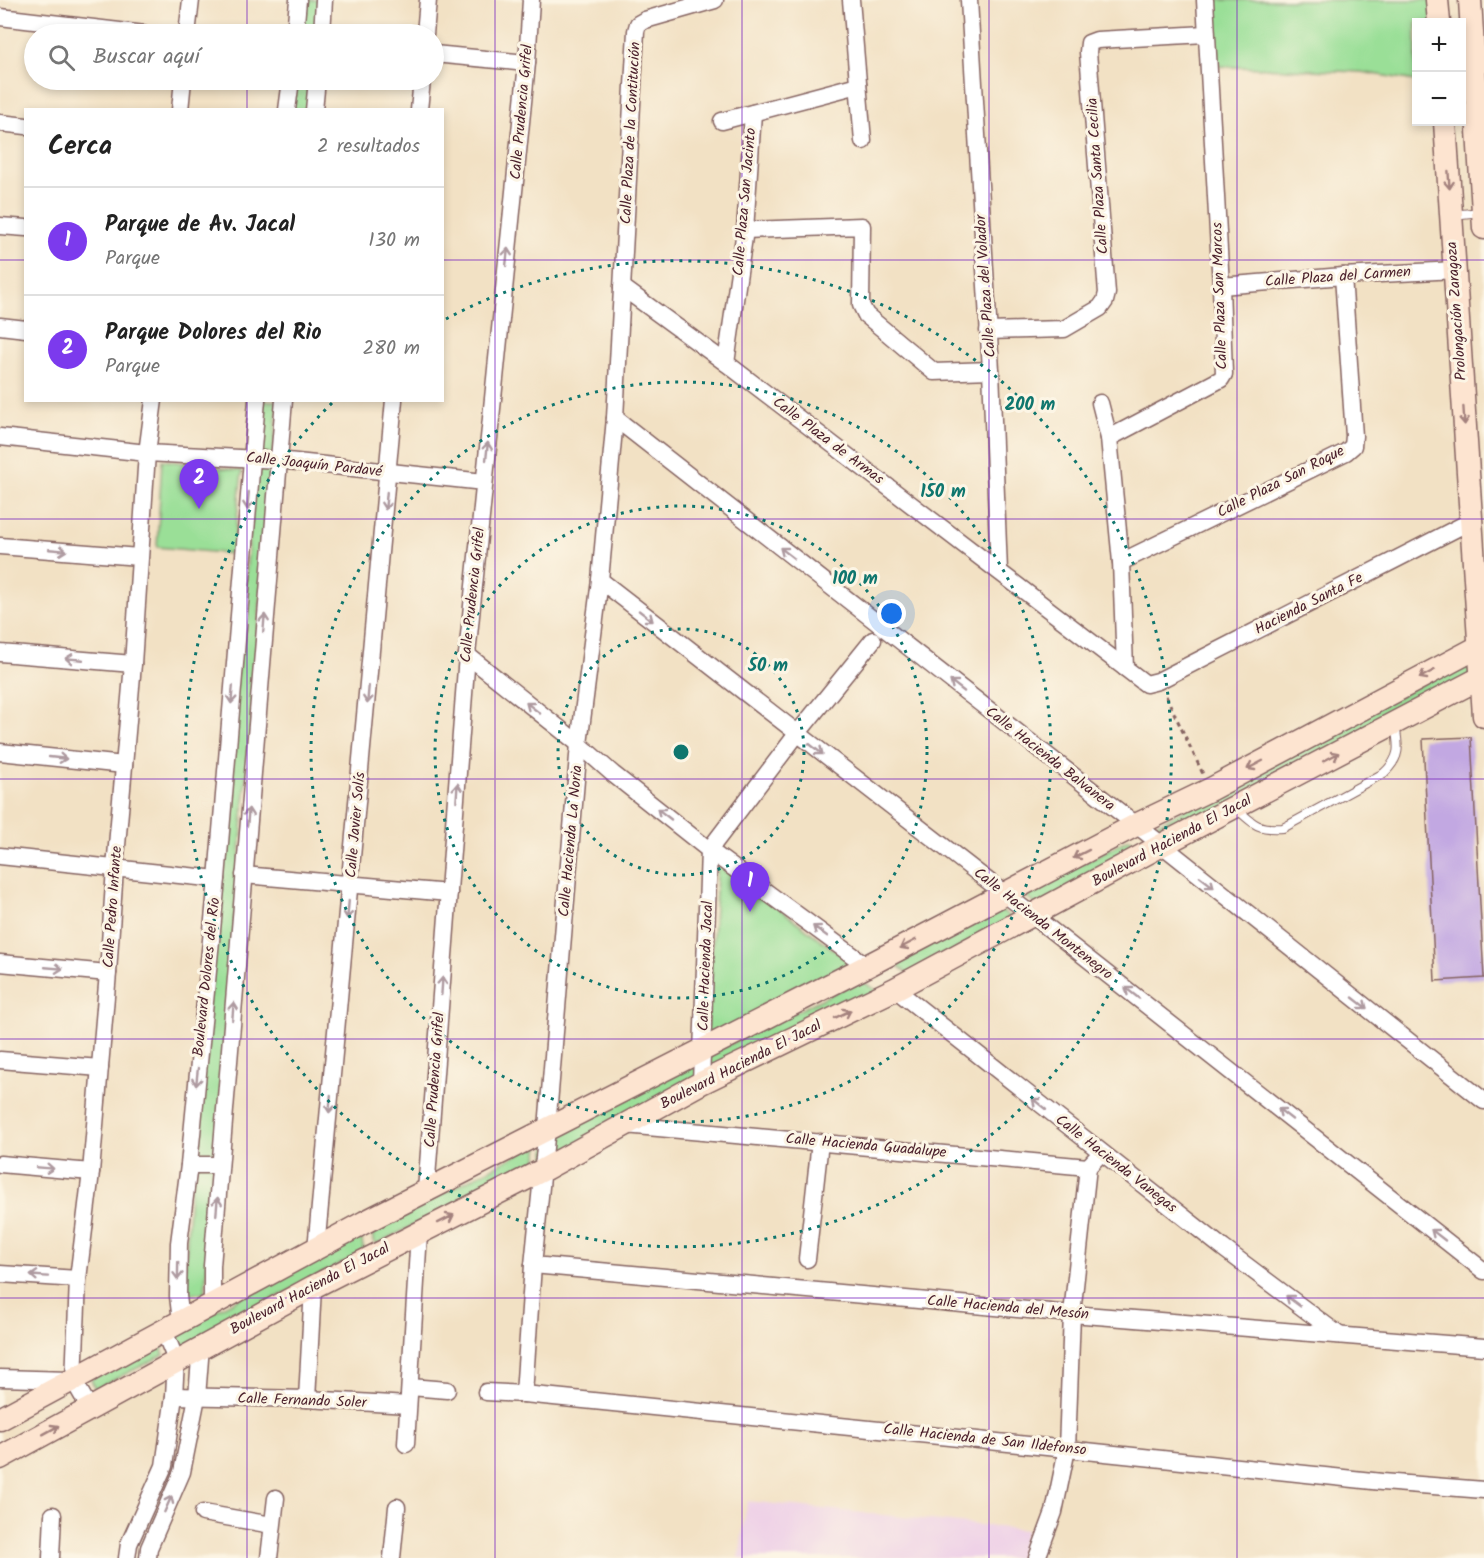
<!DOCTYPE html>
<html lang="es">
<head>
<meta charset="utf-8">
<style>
	body { margin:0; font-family:Kalam,sans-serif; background:#f2f2f2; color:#222 }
	.controls { position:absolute; right:18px; top:18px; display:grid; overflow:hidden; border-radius:0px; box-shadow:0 3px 9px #0003 }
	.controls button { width:54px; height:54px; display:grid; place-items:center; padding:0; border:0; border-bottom:2px solid #e0e0e0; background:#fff; color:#222; font:30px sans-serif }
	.you { position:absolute; left:892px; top:614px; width:21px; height:21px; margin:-15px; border:4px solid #fff; border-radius:50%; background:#1a73e8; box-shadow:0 0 0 9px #1a73e833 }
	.badge { display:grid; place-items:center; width:39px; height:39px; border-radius:50%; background:#7c3aed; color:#fff; font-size:20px; font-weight:700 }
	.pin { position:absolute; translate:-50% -50px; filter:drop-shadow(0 2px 3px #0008) }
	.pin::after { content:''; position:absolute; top:32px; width:21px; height:18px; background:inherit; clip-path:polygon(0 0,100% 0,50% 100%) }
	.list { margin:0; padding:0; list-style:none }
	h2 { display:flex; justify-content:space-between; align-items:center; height:78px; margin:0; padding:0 24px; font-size:26px }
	h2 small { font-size:20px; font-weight:400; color:#767676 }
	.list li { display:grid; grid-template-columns:39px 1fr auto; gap:18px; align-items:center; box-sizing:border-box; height:108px; padding:0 24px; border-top:2px solid #e0e0e0 }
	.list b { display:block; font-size:22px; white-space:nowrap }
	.list p { margin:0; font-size:20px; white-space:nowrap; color:#767676 }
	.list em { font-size:20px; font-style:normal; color:#767676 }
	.icon { flex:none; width:33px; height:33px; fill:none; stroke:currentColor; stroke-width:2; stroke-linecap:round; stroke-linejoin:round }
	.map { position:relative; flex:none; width:1484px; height:1558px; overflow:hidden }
	.search { position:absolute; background:#fff; box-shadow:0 3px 9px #0003; left:24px; top:24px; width:420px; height:66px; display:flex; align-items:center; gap:15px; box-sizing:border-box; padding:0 21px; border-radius:33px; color:#767676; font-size:22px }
	.panel { position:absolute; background:#fff; box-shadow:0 3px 9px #0003; left:24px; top:108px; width:420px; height:294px; border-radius:0px }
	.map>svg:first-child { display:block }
	.built { fill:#eed0e7 }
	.green { fill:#9adf97; stroke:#727f61; stroke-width:1.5 }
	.building { fill:#c2a8e2 }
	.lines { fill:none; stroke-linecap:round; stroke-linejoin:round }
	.service-casing { stroke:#856361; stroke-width:10 }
	.minor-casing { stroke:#856361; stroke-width:19 }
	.secondary-casing { stroke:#856361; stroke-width:25 }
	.path { stroke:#856361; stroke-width:3; stroke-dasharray:4.5 4.5; stroke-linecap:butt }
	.service { stroke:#fff; stroke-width:8 }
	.minor { stroke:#fff; stroke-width:16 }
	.secondary { stroke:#fde4d0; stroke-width:22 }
	.oneway { stroke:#a4827e }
	.oneway2 { stroke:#ae9aa0 }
	.grid { fill:none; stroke:#7b2cbf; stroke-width:1.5; stroke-opacity:0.55 }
	.ring { fill:none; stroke:#0f766e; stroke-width:3; stroke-dasharray:3 6 }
	.labels { text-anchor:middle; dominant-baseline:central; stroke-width:6; stroke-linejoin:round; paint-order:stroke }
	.street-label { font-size:15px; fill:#4a1f2b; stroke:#fcf5e5 }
	.centre { fill:#0f766e; stroke:#fcf5e5; stroke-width:3 }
	.ring-label { font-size:18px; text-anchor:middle; font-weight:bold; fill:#0f766e; stroke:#fcf5e5; stroke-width:6; stroke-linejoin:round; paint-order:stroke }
</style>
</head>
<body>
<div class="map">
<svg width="1484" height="1558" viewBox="0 0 1484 1558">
	<rect width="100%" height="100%" fill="#fcf5e5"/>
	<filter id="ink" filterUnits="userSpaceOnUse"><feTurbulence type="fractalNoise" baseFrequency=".0167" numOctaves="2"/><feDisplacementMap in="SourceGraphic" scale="12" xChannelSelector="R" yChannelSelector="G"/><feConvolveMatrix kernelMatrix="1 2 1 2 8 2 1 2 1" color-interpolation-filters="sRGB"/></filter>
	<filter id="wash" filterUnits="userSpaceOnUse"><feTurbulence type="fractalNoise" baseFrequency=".008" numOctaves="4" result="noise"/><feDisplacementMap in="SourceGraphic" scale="24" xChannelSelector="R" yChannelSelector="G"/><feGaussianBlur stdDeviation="1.35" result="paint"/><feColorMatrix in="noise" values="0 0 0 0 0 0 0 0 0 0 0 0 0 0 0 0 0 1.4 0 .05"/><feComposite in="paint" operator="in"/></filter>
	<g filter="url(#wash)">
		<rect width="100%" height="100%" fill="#f2e1c4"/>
		<!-- built -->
		<polygon class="built" points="747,1501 1026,1530 1018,1558 739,1558"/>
		<!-- green -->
		<g class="green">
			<polygon points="303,0 319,0 317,34 300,34"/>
			<polygon points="1207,0 1432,0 1434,22 1416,22 1416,81 1361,72 1211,66"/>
			<polygon points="295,80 313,80 309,109 292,110"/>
			<polygon points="263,401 278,401 273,454 258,453"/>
			<polygon points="162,460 242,471 233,554 157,547"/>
			<polygon points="256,464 271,466 205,1292 184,1295 189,1205"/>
			<polygon points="1470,659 1471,678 1166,838 1155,825"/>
			<polygon points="1129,839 1144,850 1037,906 1024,894"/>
			<polygon points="718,862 851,963 706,1042"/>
			<polygon points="997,907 1013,919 909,975 895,963"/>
			<polygon points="860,980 879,992 544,1166 548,1134"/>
			<polygon points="540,1143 536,1162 377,1244 373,1241 372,1230"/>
			<polygon points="361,1235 363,1247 367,1250 178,1349 175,1347 178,1330"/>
			<polygon points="165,1338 162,1350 164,1355 95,1389 91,1379"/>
		</g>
		<g id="blocks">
			<!-- building -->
			<polygon class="building" points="1471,737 1484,978 1435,981 1423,739"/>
		</g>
	</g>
	<g filter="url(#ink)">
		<use href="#blocks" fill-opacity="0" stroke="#856361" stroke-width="1.5"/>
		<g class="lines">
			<defs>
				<g id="service">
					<polyline points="1452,215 1481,212"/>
					<path d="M1235,807C1253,824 1257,830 1283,828L1384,773C1401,757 1399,747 1395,725"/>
				</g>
				<g id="minor">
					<polyline points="851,0 863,141"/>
					<polyline points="969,0 991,370 999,571"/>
					<polyline points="0,17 145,34"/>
					<polyline points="187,34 191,0"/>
					<polyline points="295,34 298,0"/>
					<polyline points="322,34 324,0"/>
					<polyline points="425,34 428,0"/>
					<polyline points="434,54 527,63"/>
					<polyline points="180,110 183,80"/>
					<polyline points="287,110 291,80"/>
					<polyline points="314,110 317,80"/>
					<polyline points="419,110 422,80"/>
					<polyline points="722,121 858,85"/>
					<polyline points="0,123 26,126"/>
					<polyline points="0,226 26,228"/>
					<polyline points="745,230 862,226 861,305 866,315 934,372 991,370"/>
					<polyline points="1221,286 1343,276 1455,270"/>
					<polyline points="622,287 726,363 1146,684 1158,681 1471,521"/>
					<polyline points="0,326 26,329"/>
					<polyline points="988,331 1064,329 1100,308 1105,301 1107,293 1088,52 1089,43 1097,40 1206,34"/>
					<polyline points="726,363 745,230 753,113"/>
					<polyline points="1100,403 1109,438"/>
					<polyline points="615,418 1162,845 1484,1101"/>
					<polyline points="0,437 147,453 278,460 484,482"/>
					<polyline points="0,546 139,557"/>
					<polyline points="1121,562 1346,452 1353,446 1354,436 1343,276"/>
					<polyline points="600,580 1032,915 1484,1271"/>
					<polyline points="0,653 133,664"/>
					<polyline points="467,655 579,744 613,774 709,850 867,966"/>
					<polyline points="1125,668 1121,562 1109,438 1221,379 1224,374 1221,286 1205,0"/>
					<polyline points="0,752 124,765"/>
					<polyline points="0,856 217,879"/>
					<polyline points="244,875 449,893"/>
					<polyline points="0,963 108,973"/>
					<polyline points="895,989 1223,1248 1339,1335"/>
					<polyline points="0,1060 100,1068"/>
					<polyline points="701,1083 709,850 797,734 873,640"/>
					<polyline points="625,1125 1088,1167 1101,1153"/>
					<polyline points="0,1164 91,1172"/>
					<polyline points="189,1165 220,1165"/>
					<polyline points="426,1191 467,655 527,63 531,0"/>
					<polyline points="316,1249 394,400"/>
					<polyline points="807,1259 820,1142"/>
					<polyline points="533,1265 1072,1314 1484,1347"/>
					<polyline points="0,1274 78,1279"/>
					<polyline points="212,1306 212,1266 284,400"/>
					<polyline points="181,1321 178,1296 179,1243 189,1165 217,879 257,400"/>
					<polyline points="0,1378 70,1380"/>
					<polyline points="410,1387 447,1390"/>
					<polyline points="486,1392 524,1394 1067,1449 1382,1482 1484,1490"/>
					<polyline points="524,1394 533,1265 547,1128 579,744 600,580 615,418 636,31 638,24 645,20 715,0"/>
					<polyline points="174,1396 307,1399 408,1405"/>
					<polyline points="307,1399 313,1287"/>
					<polyline points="90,1409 74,1381 78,1279 91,1172 108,973 115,868 133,664 147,453 154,400"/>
					<polyline points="406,1444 419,1233"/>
					<polyline points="203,1513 272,1525"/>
					<polyline points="51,1558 53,1515"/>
					<polyline points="127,1558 129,1544 164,1466 174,1396 176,1360 164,1331"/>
					<polyline points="148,1558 149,1548 182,1472 197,1397 201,1346"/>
					<polyline points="269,1558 276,1498"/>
					<polyline points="392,1558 397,1507"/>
					<polyline points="1037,1558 1054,1512 1067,1449 1072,1314 1088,1167"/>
				</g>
				<g id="secondary">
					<polyline points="1437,0 1439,22"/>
					<polyline points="1470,0 1484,228"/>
					<polyline points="1445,122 1484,716"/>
					<polyline points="0,1419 365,1222 867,966 1136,825 1211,789 1484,644"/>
					<polyline points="0,1458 313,1287 543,1170 701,1083 895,989 1162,845 1484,676"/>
				</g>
			</defs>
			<!-- service casing -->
			<use href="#service" class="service-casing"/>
			<!-- minor casing -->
			<use href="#minor" class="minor-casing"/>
			<!-- secondary casing -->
			<use href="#secondary" class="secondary-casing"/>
			<!-- path -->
			<polyline class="path" points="1166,696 1203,774"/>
			<!-- service -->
			<use href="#service" class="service"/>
			<!-- minor -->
			<use href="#minor" class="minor"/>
			<!-- secondary -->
			<use href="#secondary" class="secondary"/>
		</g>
		<!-- one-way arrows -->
		<defs><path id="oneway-shaft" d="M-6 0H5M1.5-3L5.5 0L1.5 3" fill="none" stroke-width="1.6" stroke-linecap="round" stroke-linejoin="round" transform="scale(1.5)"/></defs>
		<g class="oneway">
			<use href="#oneway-shaft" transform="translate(1449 180) rotate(86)"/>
			<use href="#oneway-shaft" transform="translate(1464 416) rotate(86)"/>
			<use href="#oneway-shaft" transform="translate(1427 674) rotate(152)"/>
			<use href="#oneway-shaft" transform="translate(1331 757) rotate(-28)"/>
			<use href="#oneway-shaft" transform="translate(1255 765) rotate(152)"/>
			<use href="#oneway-shaft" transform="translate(1081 854) rotate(153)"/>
			<use href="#oneway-shaft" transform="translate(908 944) rotate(152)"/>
			<use href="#oneway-shaft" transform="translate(843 1014) rotate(-26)"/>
			<use href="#oneway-shaft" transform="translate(446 1219) rotate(-27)"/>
			<use href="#oneway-shaft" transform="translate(51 1430) rotate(-29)"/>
		</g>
		<g class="oneway2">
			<use href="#oneway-shaft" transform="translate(507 257) rotate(-84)"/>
			<use href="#oneway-shaft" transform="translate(487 451) rotate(-84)"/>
			<use href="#oneway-shaft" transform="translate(248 501) rotate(95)"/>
			<use href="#oneway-shaft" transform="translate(386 501) rotate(95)"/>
			<use href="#oneway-shaft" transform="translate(58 550) rotate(5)"/>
			<use href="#oneway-shaft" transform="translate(787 553) rotate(-142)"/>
			<use href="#oneway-shaft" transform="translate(646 616) rotate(38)"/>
			<use href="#oneway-shaft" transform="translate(264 623) rotate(-85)"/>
			<use href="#oneway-shaft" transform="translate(74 659) rotate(-175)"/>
			<use href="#oneway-shaft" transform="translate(957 686) rotate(-142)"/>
			<use href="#oneway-shaft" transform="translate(232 695) rotate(95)"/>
			<use href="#oneway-shaft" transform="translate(368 695) rotate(95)"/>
			<use href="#oneway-shaft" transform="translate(533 708) rotate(-142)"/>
			<use href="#oneway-shaft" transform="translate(816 749) rotate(38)"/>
			<use href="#oneway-shaft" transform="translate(58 758) rotate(6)"/>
			<use href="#oneway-shaft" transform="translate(457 792) rotate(-86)"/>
			<use href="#oneway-shaft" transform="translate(664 814) rotate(-142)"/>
			<use href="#oneway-shaft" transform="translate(248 817) rotate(-85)"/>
			<use href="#oneway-shaft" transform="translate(1207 882) rotate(38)"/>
			<use href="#oneway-shaft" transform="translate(348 910) rotate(95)"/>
			<use href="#oneway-shaft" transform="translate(820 931) rotate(-144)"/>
			<use href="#oneway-shaft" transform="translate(54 968) rotate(5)"/>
			<use href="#oneway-shaft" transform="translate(442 986) rotate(-86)"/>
			<use href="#oneway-shaft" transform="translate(1132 993) rotate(-142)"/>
			<use href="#oneway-shaft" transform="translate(1360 1003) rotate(38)"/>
			<use href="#oneway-shaft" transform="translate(233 1011) rotate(-85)"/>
			<use href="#oneway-shaft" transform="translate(197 1077) rotate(96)"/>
			<use href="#oneway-shaft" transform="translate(330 1104) rotate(95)"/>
			<use href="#oneway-shaft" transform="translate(1039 1104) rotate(-141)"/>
			<use href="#oneway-shaft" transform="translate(1285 1114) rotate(-142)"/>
			<use href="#oneway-shaft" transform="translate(45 1168) rotate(5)"/>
			<use href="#oneway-shaft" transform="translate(217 1206) rotate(-85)"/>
			<use href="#oneway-shaft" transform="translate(1438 1235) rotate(-142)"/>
			<use href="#oneway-shaft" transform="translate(178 1271) rotate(91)"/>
			<use href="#oneway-shaft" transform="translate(39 1276) rotate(-176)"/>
			<use href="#oneway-shaft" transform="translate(1293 1301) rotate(-143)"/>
			<use href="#oneway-shaft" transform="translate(168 1504) rotate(-66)"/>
		</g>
	</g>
	<!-- grid -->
	<path class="grid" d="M247,0V34M495,0V1558M742,0V1558M989,0V1558M1237,0V1558M247,80V110M0,260H26M442,260H1484M247,400V1558M0,519H1484M0,779H1484M0,1039H1484M0,1298H1484"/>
	<!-- distance rings -->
	<g class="ring">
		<circle cx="681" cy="752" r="123"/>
		<circle cx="681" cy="752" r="246"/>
		<circle cx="681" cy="752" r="370"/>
		<path d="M446 319A493 493 0 1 1 332 403"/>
	</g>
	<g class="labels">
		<!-- street labels -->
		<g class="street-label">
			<text transform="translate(522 112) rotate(-85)">Calle Prudencia Grifel</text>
			<text transform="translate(631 133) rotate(-87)">Calle Plaza de la Contitución</text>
			<text transform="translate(1098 176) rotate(-94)">Calle Plaza Santa Cecilia</text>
			<text transform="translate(745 202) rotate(-85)">Calle Plaza San Jacinto</text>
			<text transform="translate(1338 277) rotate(-4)">Calle Plaza del Carmen</text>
			<text transform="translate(986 286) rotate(-94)">Calle Plaza del Volador</text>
			<text transform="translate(1220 296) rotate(-92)">Calle Plaza San Marcos</text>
			<text transform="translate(1457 311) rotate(-94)">Prolongación Zaragoza</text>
			<text transform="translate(828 441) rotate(37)">Calle Plaza de Armas</text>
			<text transform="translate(314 465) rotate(6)">Calle Joaquín Pardavé</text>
			<text transform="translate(1281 482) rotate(-27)">Calle Plaza San Roque</text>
			<text transform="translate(473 595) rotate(-84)">Calle Prudencia Grifel</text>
			<text transform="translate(1309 604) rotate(-27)">Hacienda Santa Fe</text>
			<text transform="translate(1050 759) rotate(38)">Calle Hacienda Balvanera</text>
			<text transform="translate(356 825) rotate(-85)">Calle Javier Solís</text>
			<text transform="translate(571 841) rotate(-85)">Calle Hacienda La Noria</text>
			<text transform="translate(1172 841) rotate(-28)">Boulevard Hacienda El Jacal</text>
			<text transform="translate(113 907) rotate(-86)">Calle Pedro Infante</text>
			<text transform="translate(1043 924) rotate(38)">Calle Hacienda Montenegro</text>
			<text transform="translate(706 966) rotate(-88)">Calle Hacienda Jacal</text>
			<text transform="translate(207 977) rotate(-84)">Boulevard Dolores del Río</text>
			<text transform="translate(741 1065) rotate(-27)">Boulevard Hacienda El Jacal</text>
			<text transform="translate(435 1080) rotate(-86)">Calle Prudencia Grifel</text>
			<text transform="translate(866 1146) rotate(5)">Calle Hacienda Guadalupe</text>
			<text transform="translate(1116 1164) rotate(38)">Calle Hacienda Vanegas</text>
			<text transform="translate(310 1289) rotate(-28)">Boulevard Hacienda El Jacal</text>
			<text transform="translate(1008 1308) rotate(5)">Calle Hacienda del Mesón</text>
			<text transform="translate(302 1401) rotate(2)">Calle Fernando Soler</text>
			<text transform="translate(985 1440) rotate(6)">Calle Hacienda de San Ildefonso</text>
		</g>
	</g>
	<circle cx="681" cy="752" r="9" class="centre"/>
	<g class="ring-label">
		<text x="1030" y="410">200 m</text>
		<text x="943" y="497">150 m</text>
		<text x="855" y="584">100 m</text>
		<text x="768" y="671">50 m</text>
	</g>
</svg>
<div class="controls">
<button>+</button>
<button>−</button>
</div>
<div class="you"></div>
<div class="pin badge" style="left:750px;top:912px">1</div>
<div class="pin badge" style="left:199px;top:509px">2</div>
<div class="search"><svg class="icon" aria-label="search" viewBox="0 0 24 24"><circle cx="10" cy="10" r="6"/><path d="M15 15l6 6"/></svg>Buscar aquí</div>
<section class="panel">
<h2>Cerca<small>2 resultados</small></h2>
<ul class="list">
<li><span class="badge">1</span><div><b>Parque de Av. Jacal</b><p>Parque</p></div><em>130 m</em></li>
<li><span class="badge">2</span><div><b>Parque Dolores del Rio</b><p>Parque</p></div><em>280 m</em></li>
</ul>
</section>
</div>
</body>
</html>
